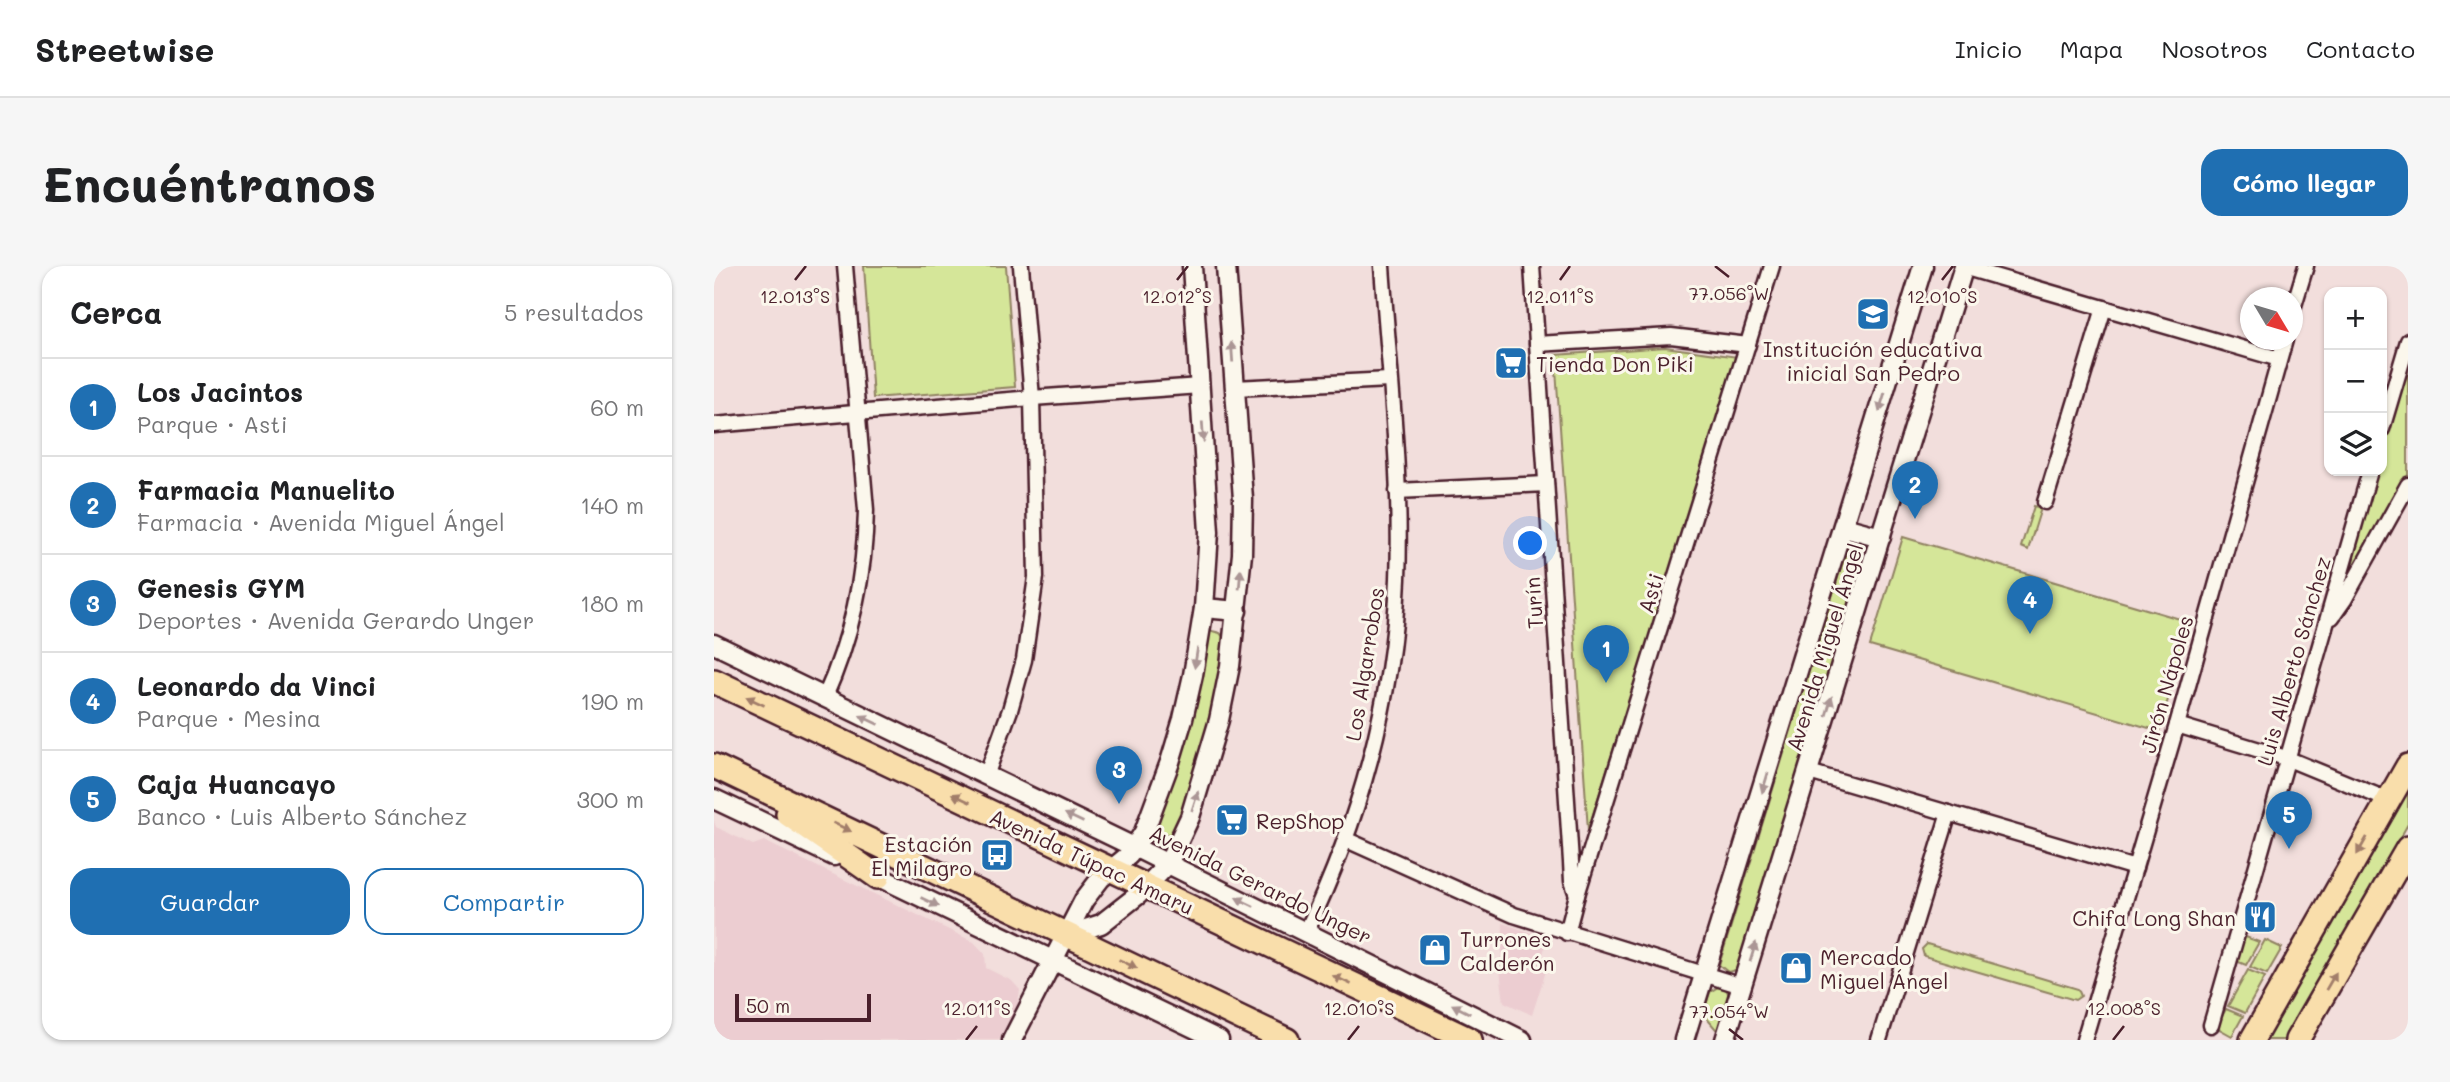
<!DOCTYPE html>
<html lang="es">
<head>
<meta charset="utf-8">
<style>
	body { margin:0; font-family:Mali,sans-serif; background:#f6f6f6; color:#202124 }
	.controls { position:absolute; right:21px; top:21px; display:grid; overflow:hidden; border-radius:14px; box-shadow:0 2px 5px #0004 }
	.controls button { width:63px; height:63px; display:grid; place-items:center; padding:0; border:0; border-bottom:2px solid #e0e0e0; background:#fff; color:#202124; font:35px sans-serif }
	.compass { position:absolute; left:1526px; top:21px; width:63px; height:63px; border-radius:50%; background:#fff; box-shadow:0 2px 5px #0004; rotate:128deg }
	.scale { position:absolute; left:21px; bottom:18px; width:136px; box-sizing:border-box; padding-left:7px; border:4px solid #4a1f2b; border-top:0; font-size:19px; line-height:24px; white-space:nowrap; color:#4a1f2b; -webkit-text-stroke:5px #fbf7ec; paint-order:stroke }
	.you { position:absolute; left:817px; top:278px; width:24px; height:24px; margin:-18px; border:5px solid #fff; border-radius:50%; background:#1a73e8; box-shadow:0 0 0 10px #1a73e833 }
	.badge { display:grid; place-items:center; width:46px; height:46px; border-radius:50%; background:#1f6fb2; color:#fff; font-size:23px; font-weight:700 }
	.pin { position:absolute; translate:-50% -58px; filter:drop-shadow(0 2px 4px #0008) }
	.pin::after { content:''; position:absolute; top:37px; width:24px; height:21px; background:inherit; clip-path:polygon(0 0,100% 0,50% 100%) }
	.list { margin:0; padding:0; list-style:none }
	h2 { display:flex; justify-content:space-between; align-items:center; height:91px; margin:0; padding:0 28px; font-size:30px }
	h2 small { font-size:23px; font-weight:400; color:#757577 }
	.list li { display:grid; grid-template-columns:46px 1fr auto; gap:21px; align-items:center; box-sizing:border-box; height:98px; padding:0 28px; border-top:2px solid #e0e0e0 }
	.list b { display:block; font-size:26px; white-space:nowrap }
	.list p { margin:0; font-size:23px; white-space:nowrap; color:#757577 }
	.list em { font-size:23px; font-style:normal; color:#757577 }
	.actions { display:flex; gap:14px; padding:21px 28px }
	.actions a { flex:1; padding:16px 0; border:2px solid #1f6fb2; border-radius:21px; text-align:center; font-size:24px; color:#1f6fb2 }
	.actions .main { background:#1f6fb2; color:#fff }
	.icon { flex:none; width:38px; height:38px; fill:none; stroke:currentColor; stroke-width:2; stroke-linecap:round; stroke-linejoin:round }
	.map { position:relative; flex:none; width:1694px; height:774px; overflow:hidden; border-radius:21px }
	header { display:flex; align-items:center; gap:42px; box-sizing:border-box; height:98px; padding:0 35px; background:#fff; border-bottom:2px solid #e0e0e0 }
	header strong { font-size:33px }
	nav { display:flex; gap:38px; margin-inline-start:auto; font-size:24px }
	.intro { display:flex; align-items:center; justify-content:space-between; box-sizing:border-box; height:168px; padding:0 42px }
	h1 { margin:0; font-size:49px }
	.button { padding:18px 32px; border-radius:21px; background:#1f6fb2; color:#fff; font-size:24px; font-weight:700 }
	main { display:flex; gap:42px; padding:0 42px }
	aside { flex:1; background:#fff; border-radius:21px; box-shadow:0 2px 5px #0004 }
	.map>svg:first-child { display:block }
	.built { fill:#eccdd1 }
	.green { fill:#d5e699; stroke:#908262; stroke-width:2 }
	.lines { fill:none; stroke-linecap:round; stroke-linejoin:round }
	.minor-casing { stroke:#4a1f2b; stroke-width:19 }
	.tertiary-casing { stroke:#4a1f2b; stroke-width:23 }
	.primary-casing { stroke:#4a1f2b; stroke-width:28 }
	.minor { stroke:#fbf7ec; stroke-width:14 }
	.tertiary { stroke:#fbf7ec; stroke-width:18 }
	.primary { stroke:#f9deab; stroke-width:23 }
	.oneway { fill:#ab9695 }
	.oneway2 { fill:#a27e6b }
	.ticks { fill:none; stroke:#4a1f2b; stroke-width:2.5 }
	.labels { text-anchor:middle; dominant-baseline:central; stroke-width:6; stroke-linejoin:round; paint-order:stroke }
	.poi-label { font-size:21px; fill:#4a1f2b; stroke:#fbf7ec; text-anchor:start }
	.street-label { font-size:21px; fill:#4a1f2b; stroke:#fbf7ec }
	.ticks-label { font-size:18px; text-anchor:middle; fill:#4a1f2b; stroke:#fbf7ec; stroke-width:6; stroke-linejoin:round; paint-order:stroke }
</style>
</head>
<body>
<header>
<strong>Streetwise</strong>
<nav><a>Inicio</a><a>Mapa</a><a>Nosotros</a><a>Contacto</a></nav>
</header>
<div class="intro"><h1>Encuéntranos</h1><a class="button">Cómo llegar</a></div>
<main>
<aside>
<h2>Cerca<small>5 resultados</small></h2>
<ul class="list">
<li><span class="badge">1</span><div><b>Los Jacintos</b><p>Parque · Asti</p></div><em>60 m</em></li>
<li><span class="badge">2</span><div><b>Farmacia Manuelito</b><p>Farmacia · Avenida Miguel Ángel</p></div><em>140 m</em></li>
<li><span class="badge">3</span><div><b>Genesis GYM</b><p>Deportes · Avenida Gerardo Unger</p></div><em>180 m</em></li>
<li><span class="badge">4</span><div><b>Leonardo da Vinci</b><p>Parque · Mesina</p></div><em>190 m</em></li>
<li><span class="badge">5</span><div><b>Caja Huancayo</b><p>Banco · Luis Alberto Sánchez</p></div><em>300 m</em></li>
</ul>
<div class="actions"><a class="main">Guardar</a><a>Compartir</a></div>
</aside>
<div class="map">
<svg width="1694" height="774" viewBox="0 0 1694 774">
	<rect width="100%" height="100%" fill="#f2dedc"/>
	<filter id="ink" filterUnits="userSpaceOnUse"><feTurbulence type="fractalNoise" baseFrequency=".0143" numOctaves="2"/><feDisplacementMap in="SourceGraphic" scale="14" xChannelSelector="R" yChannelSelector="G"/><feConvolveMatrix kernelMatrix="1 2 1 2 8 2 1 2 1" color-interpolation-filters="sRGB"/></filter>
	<g filter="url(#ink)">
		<!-- built -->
		<g class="built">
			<polygon points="0,555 2,561 39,579 50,575 260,676 271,688 272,702 298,715 306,724 304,737 285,774 0,774"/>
			<polygon points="789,657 834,673 824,702 832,705 818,749 790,736 785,697 788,689"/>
		</g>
		<!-- green -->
		<g class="green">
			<polygon points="150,0 292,0 301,121 159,132"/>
			<polygon points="951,81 1024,91 874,564 841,89"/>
			<polygon points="1694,99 1694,209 1625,334 1661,205 1668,205 1668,182 1691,101"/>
			<polygon points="1320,240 1327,242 1314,284 1307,281"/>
			<polygon points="1189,271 1476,356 1445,465 1156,380"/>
			<polygon points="1133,282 1151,299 1025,703 1014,706 1005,699"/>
			<path d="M498,365L506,367L511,373C502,440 483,504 461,568L457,570L444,564L442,560L469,478L493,369Z"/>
			<polygon points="1694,520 1694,558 1571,774 1547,774"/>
			<polygon points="1529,670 1545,676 1532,699 1522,695"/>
			<polygon points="1551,674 1568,682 1553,708 1536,701"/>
			<polygon points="1213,678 1364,723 1367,730 1361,734 1210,690 1208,683"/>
			<polygon points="1534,704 1551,711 1531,747 1514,740"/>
			<polygon points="1004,721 1012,723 1016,731 1006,768 989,748 996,726"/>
			<polygon points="1512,743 1529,750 1518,770 1502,761"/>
		</g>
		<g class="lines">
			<defs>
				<g id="minor">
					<polyline points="818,0 857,596 858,615 863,629"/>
					<polyline points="1249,1 1565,93"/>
					<polyline points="1578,46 1592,0"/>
					<polyline points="823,78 957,70 1034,79"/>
					<polyline points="521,122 675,114"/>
					<polyline points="0,159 318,132 486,120"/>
					<polyline points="1668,163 1694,75"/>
					<polyline points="683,225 832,218"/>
					<polyline points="1331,236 1390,42"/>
					<polyline points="1618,351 1630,334 1694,219"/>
					<path d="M110,433C138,371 151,311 152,244L131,0"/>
					<polyline points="1463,459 1572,492 1674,534"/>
					<polyline points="1095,506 1421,602"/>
					<polyline points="272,510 296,444 310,394 322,311 318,132 307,0"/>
					<polyline points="633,574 800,649 1028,720"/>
					<path d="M592,666C645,557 679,434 684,313C688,210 675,103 668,0"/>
					<polyline points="853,667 863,629 1058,0"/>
					<polyline points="1497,759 1656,205"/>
					<polyline points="1165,774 1235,547"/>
					<polyline points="1370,774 1463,459 1571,74"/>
				</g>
				<g id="tertiary">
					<polyline points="1130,261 1167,271"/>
					<polyline points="490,342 523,345"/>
					<polyline points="0,378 422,582 808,774"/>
					<polyline points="0,533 120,590"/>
					<polyline points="155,606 505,774"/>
					<polyline points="353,669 387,658 424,629 454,598 476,551 505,454 516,400 528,288 529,233 512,0"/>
					<polyline points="298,774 370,634 387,612 415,589 430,566 456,496 469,453 479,409 490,342 495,266 478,0"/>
					<polyline points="970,774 1209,0"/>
					<polyline points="1011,774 1250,0"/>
				</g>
				<g id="primary">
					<polyline points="0,415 756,774"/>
					<polyline points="0,500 573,774"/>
					<polyline points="74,548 164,611"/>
					<polyline points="1538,774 1694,500"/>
					<polyline points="1583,774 1694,582"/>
				</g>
			</defs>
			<!-- minor casing -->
			<use href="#minor" class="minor-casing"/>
			<!-- tertiary casing -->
			<use href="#tertiary" class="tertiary-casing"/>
			<!-- primary casing -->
			<use href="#primary" class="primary-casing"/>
			<!-- minor -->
			<use href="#minor" class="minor"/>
			<!-- tertiary -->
			<use href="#tertiary" class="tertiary"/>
			<!-- primary -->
			<use href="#primary" class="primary"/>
		</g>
		<!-- one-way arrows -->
		<defs><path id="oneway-solid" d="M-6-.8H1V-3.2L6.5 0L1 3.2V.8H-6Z" transform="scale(1.75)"/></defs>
		<g class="oneway">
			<use href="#oneway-solid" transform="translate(518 86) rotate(-94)"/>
			<use href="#oneway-solid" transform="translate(1168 136) rotate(107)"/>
			<use href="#oneway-solid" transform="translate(489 166) rotate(86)"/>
			<use href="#oneway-solid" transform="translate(526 313) rotate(-85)"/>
			<use href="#oneway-solid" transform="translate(482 392) rotate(99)"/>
			<use href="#oneway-solid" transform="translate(1115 440) rotate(-73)"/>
			<use href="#oneway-solid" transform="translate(155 454) rotate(-154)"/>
			<use href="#oneway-solid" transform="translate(1051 517) rotate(107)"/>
			<use href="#oneway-solid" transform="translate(481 535) rotate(-72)"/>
			<use href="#oneway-solid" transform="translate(360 552) rotate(-154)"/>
			<use href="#oneway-solid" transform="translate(216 636) rotate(26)"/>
			<use href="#oneway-solid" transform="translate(531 636) rotate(-154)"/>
			<use href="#oneway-solid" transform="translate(1039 686) rotate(-73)"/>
			<use href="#oneway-solid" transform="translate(747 743) rotate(-153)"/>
		</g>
		<g class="oneway2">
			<use href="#oneway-solid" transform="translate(41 435) rotate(-155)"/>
			<use href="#oneway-solid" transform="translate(247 532) rotate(-155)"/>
			<use href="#oneway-solid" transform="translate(128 561) rotate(26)"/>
			<use href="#oneway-solid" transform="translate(1648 580) rotate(120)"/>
			<use href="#oneway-solid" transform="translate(414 698) rotate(26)"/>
			<use href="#oneway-solid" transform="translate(628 714) rotate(-155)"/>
			<use href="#oneway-solid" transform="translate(1617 715) rotate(-60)"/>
		</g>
	</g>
	<!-- ticks -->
	<path class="ticks" d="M1001,0L1015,11M81,14L92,0M463,14L474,0M846,14L856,0M1228,14L1239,0M1015,763L1029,774M252,774L263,760M634,774L645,760M1399,774L1410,760"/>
	<!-- icons -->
	<defs>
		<symbol id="school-square" viewBox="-11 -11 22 22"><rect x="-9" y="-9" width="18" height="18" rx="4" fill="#1f6fb2" stroke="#fbf7ec"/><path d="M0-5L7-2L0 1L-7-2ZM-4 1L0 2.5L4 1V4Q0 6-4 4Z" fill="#fff"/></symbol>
		<symbol id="supermarket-square" viewBox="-11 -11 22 22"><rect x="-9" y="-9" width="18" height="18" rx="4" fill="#1f6fb2" stroke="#fbf7ec"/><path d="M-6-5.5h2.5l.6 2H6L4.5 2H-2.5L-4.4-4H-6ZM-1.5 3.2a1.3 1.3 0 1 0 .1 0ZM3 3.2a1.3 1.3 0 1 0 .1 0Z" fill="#fff"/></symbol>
		<symbol id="bus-square" viewBox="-11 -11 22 22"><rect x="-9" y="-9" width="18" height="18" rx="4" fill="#1f6fb2" stroke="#fbf7ec"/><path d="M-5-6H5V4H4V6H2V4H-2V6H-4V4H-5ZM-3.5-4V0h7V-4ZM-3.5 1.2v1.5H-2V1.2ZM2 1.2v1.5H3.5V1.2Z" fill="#fff"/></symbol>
		<symbol id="restaurant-square" viewBox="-11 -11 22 22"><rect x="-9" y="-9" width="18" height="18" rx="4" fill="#1f6fb2" stroke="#fbf7ec"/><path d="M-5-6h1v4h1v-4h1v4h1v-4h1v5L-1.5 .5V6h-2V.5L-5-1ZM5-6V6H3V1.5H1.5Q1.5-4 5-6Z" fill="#fff"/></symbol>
		<symbol id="shop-square" viewBox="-11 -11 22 22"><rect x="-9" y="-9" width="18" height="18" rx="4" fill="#1f6fb2" stroke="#fbf7ec"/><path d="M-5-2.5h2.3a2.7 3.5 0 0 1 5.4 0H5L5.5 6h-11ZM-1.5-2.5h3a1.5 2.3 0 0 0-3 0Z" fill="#fff"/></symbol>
	</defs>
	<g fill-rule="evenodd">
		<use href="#school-square" x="1140" y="29" width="38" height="38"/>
		<use href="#supermarket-square" x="778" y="78" width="38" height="38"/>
		<use href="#supermarket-square" x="499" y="535" width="38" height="38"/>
		<use href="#bus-square" x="264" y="570" width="38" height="38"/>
		<use href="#restaurant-square" x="1527" y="632" width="38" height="38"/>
		<use href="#shop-square" x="702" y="665" width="38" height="38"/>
		<use href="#shop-square" x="1063" y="683" width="38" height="38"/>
	</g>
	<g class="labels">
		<!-- poi labels -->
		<g class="poi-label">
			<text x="1159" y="82" text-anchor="middle">Institución educativa<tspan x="1159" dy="24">inicial San Pedro</tspan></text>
			<text x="822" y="97">Tienda Don Piki</text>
			<text x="542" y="554">RepShop</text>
			<text x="258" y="577" text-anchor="end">Estación<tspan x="258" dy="24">El Milagro</tspan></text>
			<text x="1522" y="651" text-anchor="end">Chifa Long Shan</text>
			<text x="746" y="672">Turrones<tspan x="746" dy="24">Calderón</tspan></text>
			<text x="1106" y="690">Mercado<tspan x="1106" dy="24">Miguel Ángel</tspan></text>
		</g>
		<!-- street labels -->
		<g class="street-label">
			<text transform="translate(936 327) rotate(-73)">Asti</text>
			<text transform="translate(819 337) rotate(-94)">Turín</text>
			<text transform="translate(1110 381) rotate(-73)">Avenida Miguel Ángel</text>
			<text transform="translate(1579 395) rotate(-74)">Luis Alberto Sánchez</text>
			<text transform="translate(650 398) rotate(-81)">Los Algarrobos</text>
			<text transform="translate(1452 418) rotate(-74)">Jirón Nápoles</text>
			<text transform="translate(378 595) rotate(25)">Avenida Túpac Amaru</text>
			<text transform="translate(547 618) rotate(26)">Avenida Gerardo Unger</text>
		</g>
	</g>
	<g class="ticks-label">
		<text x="1015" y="34">77.056°W</text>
		<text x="846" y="37">12.011°S</text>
		<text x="1228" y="37">12.010°S</text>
		<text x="81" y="37">12.013°S</text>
		<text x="463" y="37">12.012°S</text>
		<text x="263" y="749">12.011°S</text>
		<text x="645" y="749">12.010°S</text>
		<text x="1410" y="749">12.008°S</text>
		<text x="1015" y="752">77.054°W</text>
	</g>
</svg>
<div class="controls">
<button>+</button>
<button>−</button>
<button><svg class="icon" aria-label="layers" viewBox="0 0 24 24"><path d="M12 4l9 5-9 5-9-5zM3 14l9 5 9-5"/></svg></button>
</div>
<svg class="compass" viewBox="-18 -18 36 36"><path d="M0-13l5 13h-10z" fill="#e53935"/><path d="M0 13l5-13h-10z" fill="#757577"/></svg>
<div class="scale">50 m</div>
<div class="you"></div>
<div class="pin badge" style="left:892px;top:417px">1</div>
<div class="pin badge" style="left:1201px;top:253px">2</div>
<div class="pin badge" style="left:405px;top:538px">3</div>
<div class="pin badge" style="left:1316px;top:368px">4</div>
<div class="pin badge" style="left:1575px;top:583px">5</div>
</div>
</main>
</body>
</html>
